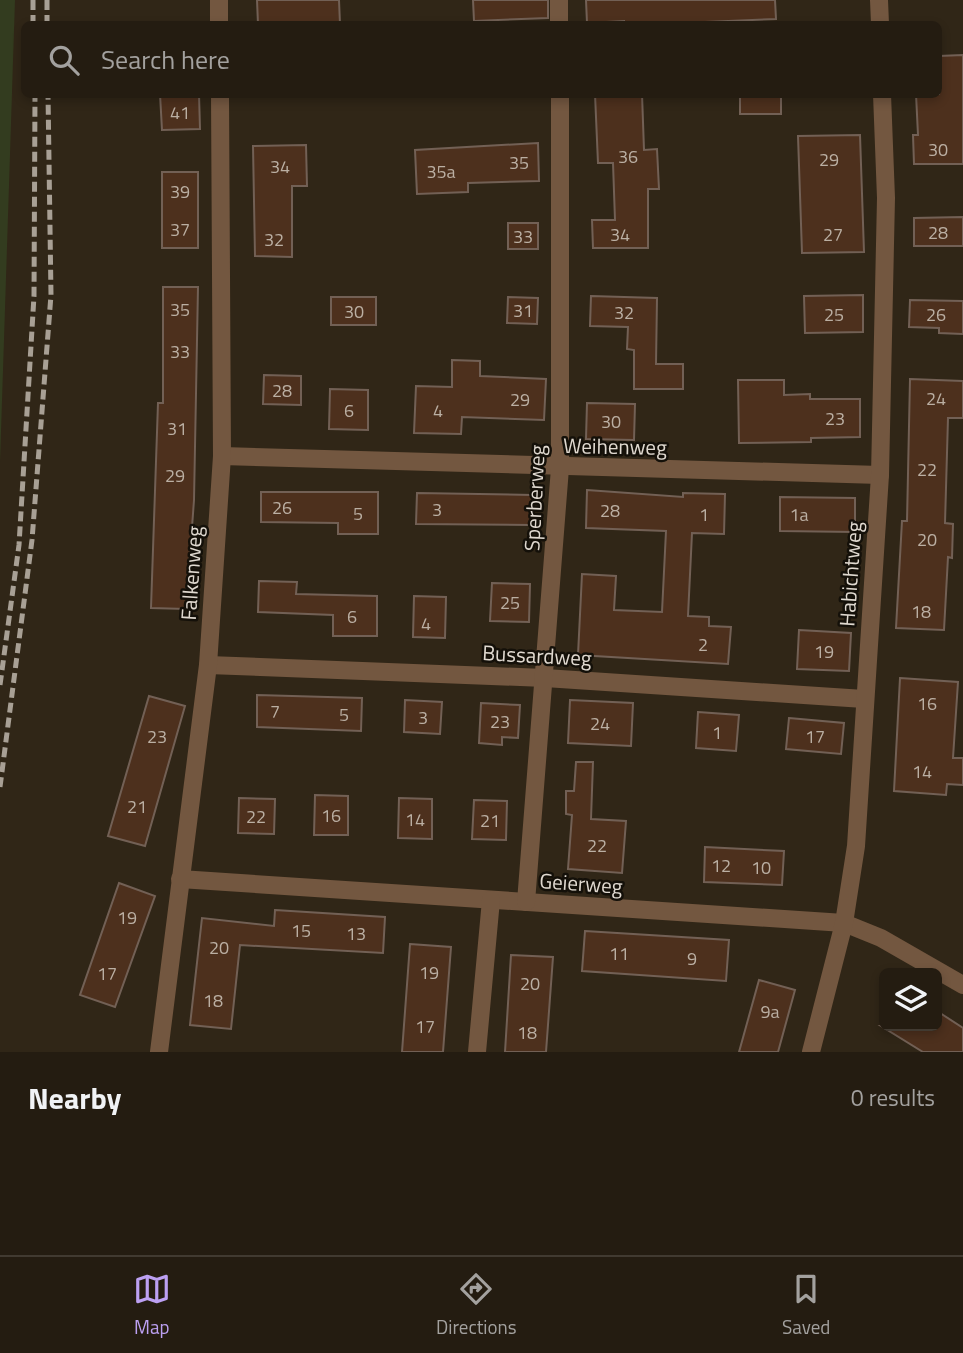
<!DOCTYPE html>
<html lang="en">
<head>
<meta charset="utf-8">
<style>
	body { margin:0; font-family:"Titillium Web",sans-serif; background:#30291f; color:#f1f3f6 }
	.controls { position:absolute; right:21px; bottom:21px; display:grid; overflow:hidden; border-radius:10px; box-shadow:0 4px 10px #0003 }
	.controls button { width:63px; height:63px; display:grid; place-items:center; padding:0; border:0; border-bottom:2px solid #413a31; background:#241c11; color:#f1f3f6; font:35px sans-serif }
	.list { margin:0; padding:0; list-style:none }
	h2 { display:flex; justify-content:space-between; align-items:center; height:91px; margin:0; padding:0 28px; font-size:30px }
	h2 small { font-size:23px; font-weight:400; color:#a3a19f }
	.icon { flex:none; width:38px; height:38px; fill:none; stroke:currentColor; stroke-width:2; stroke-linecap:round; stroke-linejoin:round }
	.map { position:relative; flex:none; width:963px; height:1052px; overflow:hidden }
	.search { position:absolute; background:#241c11; box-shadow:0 4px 10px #0003; left:21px; right:21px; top:21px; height:77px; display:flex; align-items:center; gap:18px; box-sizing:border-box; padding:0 24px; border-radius:10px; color:#a3a19f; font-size:26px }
	.sheet { height:203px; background:#241c11 }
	nav { display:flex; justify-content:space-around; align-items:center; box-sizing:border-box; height:98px; border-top:2px solid #413a31; background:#241c11; font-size:19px; color:#a3a19f }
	nav a { display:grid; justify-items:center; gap:4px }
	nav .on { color:#bca0f2 }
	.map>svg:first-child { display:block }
	.green { fill:#333c1f }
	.building { fill:#4d301d; stroke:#726055; stroke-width:2 }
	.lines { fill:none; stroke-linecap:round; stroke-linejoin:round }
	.minor { stroke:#735740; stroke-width:18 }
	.rail { stroke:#a8a095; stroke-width:5; stroke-dasharray:10 5; stroke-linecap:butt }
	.labels { text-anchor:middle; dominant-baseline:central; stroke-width:5; stroke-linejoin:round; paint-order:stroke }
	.number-label { font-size:18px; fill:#bbafa3 }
	.street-label { font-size:21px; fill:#e0d9d0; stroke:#141009 }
</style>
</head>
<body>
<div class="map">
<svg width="963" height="1052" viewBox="0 0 963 1052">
	<rect width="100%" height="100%" fill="#302617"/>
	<!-- green -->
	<polygon class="green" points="0,0 15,0 0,463"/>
	<!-- building -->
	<g class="building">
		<polygon points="257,0 339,0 340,24 258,24"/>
		<polygon points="473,0 548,0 548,18 474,21"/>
		<polygon points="586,0 775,0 776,19 657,24 624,24 624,21 587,23"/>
		<polygon points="963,55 963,164 914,164 913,135 918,135 916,94 939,94 939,56"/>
		<polygon points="160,94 199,94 200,129 162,130"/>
		<polygon points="595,94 642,94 644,150 657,149 659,189 648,189 648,248 593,248 592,220 615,220 613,163 598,163"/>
		<rect x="740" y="94" width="41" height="20"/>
		<polygon points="860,135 864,252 802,253 798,136"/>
		<polygon points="538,143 539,181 468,183 468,192 417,194 415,150"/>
		<polygon points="306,145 307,186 292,186 292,257 255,256 253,146"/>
		<rect x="162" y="172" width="36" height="76"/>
		<polygon points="963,217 963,246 914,246 914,218"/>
		<rect x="508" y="223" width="30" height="26"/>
		<polygon points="163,287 198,287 194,500 186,609 151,608 158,403 163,403"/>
		<polygon points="863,295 863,332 805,333 804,296"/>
		<polygon points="591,296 657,298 656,364 683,364 683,389 634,389 634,350 627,349 628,327 590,326"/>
		<rect x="331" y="297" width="45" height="28"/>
		<polygon points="508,297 538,298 537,324 507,323"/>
		<polygon points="910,300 963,301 963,334 939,333 939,328 909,327"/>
		<polygon points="452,360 480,361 480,376 546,379 544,420 462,417 461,434 414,433 416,386 452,387"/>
		<polygon points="264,375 301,376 301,405 263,404"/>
		<polygon points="910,379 963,381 963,418 948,418 945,523 953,524 952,558 948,557 944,630 896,628 902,521 907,521"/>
		<polygon points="738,380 784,380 784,395 810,394 810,399 860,399 860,437 811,438 811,442 739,443"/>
		<polygon points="330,389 368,390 368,430 329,429"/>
		<polygon points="587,403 635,404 634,440 586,439"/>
		<polygon points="587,490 683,497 683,493 725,494 724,534 692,533 688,616 709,617 709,626 731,627 728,664 578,655 582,574 616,576 614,610 662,612 666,531 586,528"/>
		<polygon points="261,492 378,492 378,534 338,534 338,523 261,522"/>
		<polygon points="417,493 532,495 531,525 416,524"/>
		<polygon points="780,497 855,498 855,532 780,531"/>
		<polygon points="259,581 297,582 296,594 377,596 377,636 333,636 333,615 258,612"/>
		<polygon points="492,583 530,584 529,622 490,621"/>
		<polygon points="414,596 446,597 445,638 413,637"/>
		<polygon points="799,630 851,633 849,671 797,669"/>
		<polygon points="900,678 958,682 953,758 963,758 963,785 947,784 946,795 894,791"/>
		<polygon points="257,695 362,698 361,731 257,727"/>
		<polygon points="149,696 185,706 145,846 108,836"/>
		<polygon points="405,700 442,702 440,734 404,732"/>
		<polygon points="570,700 633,703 631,746 568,743"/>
		<polygon points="481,703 520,705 518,738 502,737 502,745 479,743"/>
		<polygon points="698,712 739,715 736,751 696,748"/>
		<polygon points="789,718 844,723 841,754 786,749"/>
		<polygon points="576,762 593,762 591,819 626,821 622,873 568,869 572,815 566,814 566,791 574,791"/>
		<polygon points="315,795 348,796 348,835 314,835"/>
		<polygon points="239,798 275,799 274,834 238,833"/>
		<polygon points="399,798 432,799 432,839 398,838"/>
		<polygon points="474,800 507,801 506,840 472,839"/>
		<polygon points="705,847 784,851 782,885 704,882"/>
		<polygon points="119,883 155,896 115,1007 80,995"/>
		<polygon points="275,910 385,917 383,953 240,945 231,1029 190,1025 202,918 274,926"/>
		<polygon points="585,931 729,940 726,981 582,971"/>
		<polygon points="410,944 451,947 443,1052 402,1052"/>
		<polygon points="511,955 553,957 546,1052 505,1052"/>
		<polygon points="759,980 795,990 778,1052 739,1052"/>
		<polygon points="937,1011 963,1028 963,1052 923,1052 881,1026 937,1026"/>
	</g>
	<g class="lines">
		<!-- minor -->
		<g class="minor">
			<polyline points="219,0 219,24"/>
			<polyline points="559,0 559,24"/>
			<polyline points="879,0 880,24"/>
			<polyline points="222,456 880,475"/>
			<polyline points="208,665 545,678 864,699"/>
			<polyline points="180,879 844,923 881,938 963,985"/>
			<polyline points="526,902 560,468 560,94"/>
			<polyline points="159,1052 208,665 222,456 220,94"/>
			<polyline points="477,1052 491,900"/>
			<polyline points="811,1052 844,923 856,846 880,475 886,198 882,94"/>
		</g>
		<!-- rail -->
		<g class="rail">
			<polyline points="33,0 33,24"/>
			<polyline points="47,0 47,24"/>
			<polyline points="0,685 19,545 34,296 35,94"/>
			<polyline points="0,787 32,540 51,295 48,94"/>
		</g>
	</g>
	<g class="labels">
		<!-- number labels -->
		<g class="number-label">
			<text x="180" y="112">41</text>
			<text x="938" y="149">30</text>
			<text x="628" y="156">36</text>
			<text x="829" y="159">29</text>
			<text x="519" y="162">35</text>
			<text x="280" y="166">34</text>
			<text x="441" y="171">35a</text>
			<text x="180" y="191">39</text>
			<text x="180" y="229">37</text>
			<text x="938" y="232">28</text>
			<text x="620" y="234">34</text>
			<text x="833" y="234">27</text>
			<text x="523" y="236">33</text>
			<text x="274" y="239">32</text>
			<text x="180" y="309">35</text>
			<text x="523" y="310">31</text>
			<text x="354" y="311">30</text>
			<text x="624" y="312">32</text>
			<text x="834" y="314">25</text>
			<text x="936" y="314">26</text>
			<text x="180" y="351">33</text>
			<text x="282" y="390">28</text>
			<text x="936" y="398">24</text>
			<text x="520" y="399">29</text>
			<text x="349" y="410">6</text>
			<text x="438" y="410">4</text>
			<text x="835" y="418">23</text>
			<text x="611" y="421">30</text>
			<text x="177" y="428">31</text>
			<text x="927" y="469">22</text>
			<text x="175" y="475">29</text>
			<text x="282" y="507">26</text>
			<text x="437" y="509">3</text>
			<text x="610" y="510">28</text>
			<text x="358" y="513">5</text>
			<text x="704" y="514">1</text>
			<text x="799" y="514">1a</text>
			<text x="927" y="539">20</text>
			<text x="510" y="602">25</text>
			<text x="921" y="611">18</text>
			<text x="352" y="616">6</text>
			<text x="426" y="623">4</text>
			<text x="703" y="644">2</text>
			<text x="824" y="651">19</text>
			<text x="927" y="703">16</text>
			<text x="275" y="711">7</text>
			<text x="344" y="714">5</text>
			<text x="423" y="717">3</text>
			<text x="500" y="721">23</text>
			<text x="600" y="723">24</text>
			<text x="717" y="732">1</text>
			<text x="157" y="736">23</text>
			<text x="815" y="736">17</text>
			<text x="922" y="771">14</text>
			<text x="137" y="806">21</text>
			<text x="331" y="815">16</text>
			<text x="256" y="816">22</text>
			<text x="415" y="819">14</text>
			<text x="490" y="820">21</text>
			<text x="597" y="845">22</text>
			<text x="721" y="865">12</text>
			<text x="761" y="867">10</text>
			<text x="127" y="917">19</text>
			<text x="301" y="930">15</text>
			<text x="356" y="933">13</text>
			<text x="219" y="947">20</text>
			<text x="619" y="953">11</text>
			<text x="692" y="958">9</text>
			<text x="429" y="972">19</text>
			<text x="107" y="973">17</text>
			<text x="530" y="983">20</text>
			<text x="213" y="1000">18</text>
			<text x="770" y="1011">9a</text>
			<text x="425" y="1026">17</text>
			<text x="527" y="1032">18</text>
		</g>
		<!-- street labels -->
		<g class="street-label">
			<text transform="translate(615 446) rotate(1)">Weihenweg</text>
			<text transform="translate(534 498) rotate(-87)">Sperberweg</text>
			<text transform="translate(191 573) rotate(-86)">Falkenweg</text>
			<text transform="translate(850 574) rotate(-86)">Habichtweg</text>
			<text transform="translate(537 655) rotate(3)">Bussardweg</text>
			<text transform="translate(581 883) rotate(4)">Geierweg</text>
		</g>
	</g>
</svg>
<div class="controls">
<button><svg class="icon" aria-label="layers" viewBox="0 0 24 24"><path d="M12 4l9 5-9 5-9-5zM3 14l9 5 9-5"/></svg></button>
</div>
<div class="search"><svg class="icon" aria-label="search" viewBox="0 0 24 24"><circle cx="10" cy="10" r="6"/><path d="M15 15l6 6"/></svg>Search here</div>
</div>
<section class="sheet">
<h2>Nearby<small>0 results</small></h2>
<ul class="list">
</ul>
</section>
<nav>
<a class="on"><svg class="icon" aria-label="map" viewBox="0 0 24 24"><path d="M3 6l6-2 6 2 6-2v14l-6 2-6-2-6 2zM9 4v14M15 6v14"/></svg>Map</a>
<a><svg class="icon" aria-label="directions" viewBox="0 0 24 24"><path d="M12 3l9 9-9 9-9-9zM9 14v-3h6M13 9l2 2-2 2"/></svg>Directions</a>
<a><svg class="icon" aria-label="saved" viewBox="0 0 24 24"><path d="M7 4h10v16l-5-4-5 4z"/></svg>Saved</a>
</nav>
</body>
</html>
